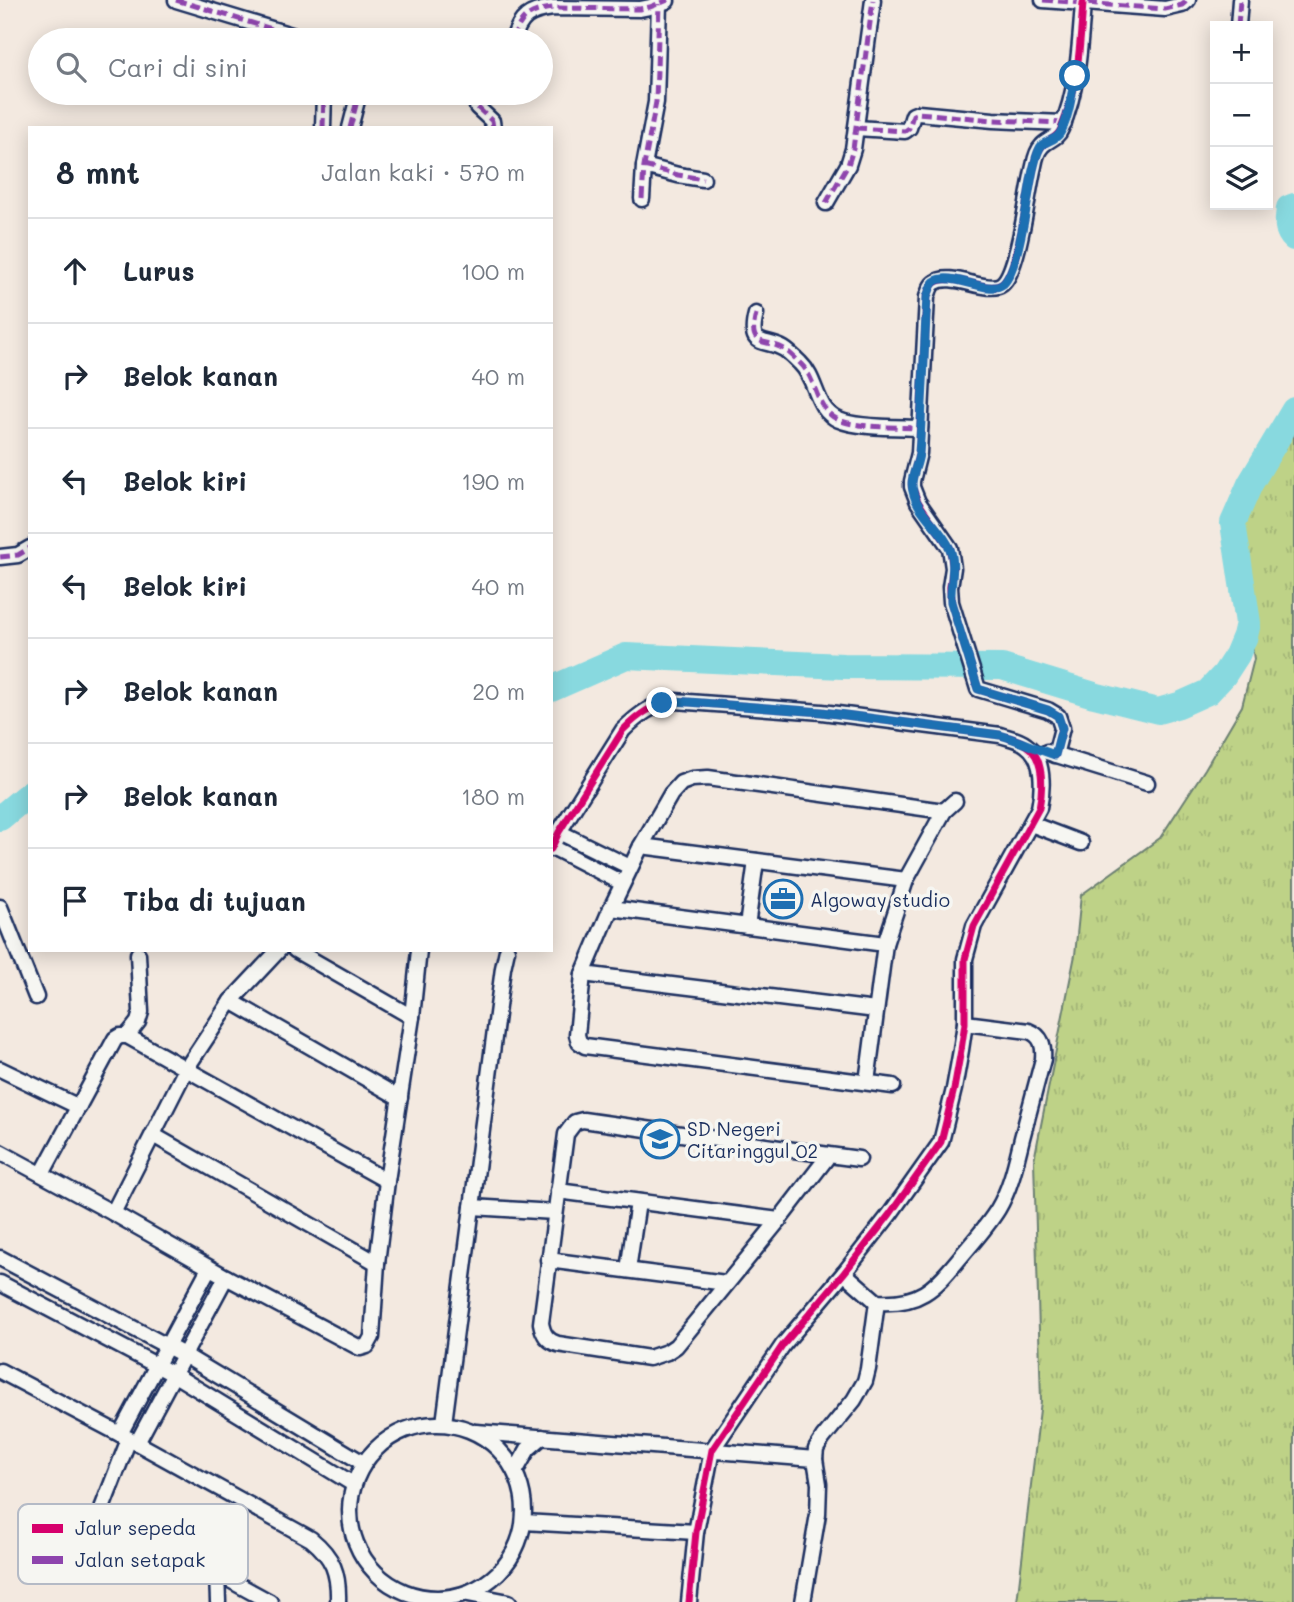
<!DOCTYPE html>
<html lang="id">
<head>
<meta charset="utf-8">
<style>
	body { margin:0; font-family:Mali,sans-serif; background:#f6f6f7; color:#1f2937 }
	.controls { position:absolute; right:21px; top:21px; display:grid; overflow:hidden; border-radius:0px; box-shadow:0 4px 18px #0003 }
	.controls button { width:63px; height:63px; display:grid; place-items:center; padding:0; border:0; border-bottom:2px solid #e0e1e3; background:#fff; color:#1f2937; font:35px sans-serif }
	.stop { position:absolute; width:21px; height:21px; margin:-16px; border:5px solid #1f6fb2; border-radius:50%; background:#fff }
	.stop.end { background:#1f6fb2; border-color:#fff; box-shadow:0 2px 7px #0008 }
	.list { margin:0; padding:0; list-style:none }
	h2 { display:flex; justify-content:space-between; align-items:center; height:91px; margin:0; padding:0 28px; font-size:30px }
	h2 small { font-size:23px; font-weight:400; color:#747a83 }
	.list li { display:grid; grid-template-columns:46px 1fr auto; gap:21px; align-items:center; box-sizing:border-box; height:105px; padding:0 28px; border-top:2px solid #e0e1e3 }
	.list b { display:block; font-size:26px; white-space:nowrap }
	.list em { font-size:23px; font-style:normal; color:#747a83 }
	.icon { flex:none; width:38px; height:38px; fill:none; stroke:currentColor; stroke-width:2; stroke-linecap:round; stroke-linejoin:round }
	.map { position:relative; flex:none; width:1294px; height:1602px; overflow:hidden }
	.search { position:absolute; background:#fff; box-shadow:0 4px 18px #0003; left:28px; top:28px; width:525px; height:77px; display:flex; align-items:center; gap:18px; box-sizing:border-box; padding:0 24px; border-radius:38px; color:#747a83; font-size:26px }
	.panel { position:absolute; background:#fff; box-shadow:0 4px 18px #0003; left:28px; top:126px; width:525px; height:826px; border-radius:0px }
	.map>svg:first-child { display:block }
	.grass { fill:url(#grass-tufts); stroke:#6c8072; stroke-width:2 }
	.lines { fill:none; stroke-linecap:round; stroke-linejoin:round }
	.river { stroke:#88d9df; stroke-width:26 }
	.street-casing { stroke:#1b2f5e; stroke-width:19 }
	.street { stroke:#f6f6f2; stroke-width:14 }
	.quiet { stroke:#8e44ad; stroke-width:5; stroke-dasharray:10 5; stroke-linecap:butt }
	.cycleway-casing { stroke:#f6f6f2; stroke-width:11 }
	.cycleway { stroke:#d6006c; stroke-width:7 }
	.route { stroke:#1f6fb2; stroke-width:9 }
	.labels { text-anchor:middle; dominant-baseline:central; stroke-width:7; stroke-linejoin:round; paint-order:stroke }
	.poi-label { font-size:19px; fill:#1b2f5e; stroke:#f6f6f2; text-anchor:start }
	.key { fill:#f6f6f2; stroke:#b4bac6; stroke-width:2 }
	.key-label { font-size:19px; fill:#1b2f5e }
</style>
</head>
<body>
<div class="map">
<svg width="1294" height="1602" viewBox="0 0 1294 1602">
	<defs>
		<pattern id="grass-tufts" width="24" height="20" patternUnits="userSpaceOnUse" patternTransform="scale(1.75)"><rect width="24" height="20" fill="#bed287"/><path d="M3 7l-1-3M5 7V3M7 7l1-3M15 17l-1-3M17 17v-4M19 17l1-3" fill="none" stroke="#a3b577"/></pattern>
	</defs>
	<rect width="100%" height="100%" fill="#f3e9e0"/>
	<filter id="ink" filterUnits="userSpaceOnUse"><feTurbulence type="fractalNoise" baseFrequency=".0143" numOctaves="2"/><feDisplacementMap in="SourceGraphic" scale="14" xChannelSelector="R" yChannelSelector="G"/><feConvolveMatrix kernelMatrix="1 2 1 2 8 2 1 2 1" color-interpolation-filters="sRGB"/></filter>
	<g filter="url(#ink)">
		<!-- grass -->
		<polygon class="grass" points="1292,414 1294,414 1294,1602 1017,1602 1041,1401 1034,1160 1075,955 1081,895 1160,838 1205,769 1242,706 1254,659 1233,523 1250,484"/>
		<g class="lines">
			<!-- river -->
			<g class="river">
				<path d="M1294,206L1289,208C1288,219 1285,230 1294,238"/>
				<polyline points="551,689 626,656 843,666 1002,667 1094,695 1158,711 1179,705 1208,692 1224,675 1237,655 1245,636 1248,623 1233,523 1250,484 1294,410"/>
				<polyline points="0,818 30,793"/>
			</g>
			<defs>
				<g id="street">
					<polyline points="176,0 308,40"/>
					<polyline points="1043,0 1165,9 1182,5 1188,0"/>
					<polyline points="1238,26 1240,0"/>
					<path d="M513,40C520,17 529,11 553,8L640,9L650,7L667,1"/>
					<polyline points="477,93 477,107 492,121 493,128"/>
					<polyline points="323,128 324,93"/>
					<polyline points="350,128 359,93"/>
					<polyline points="856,128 905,131 909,128 913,115 918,113 993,120 1064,123"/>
					<polyline points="644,166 678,175 703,179"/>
					<polyline points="642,199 644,166 656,102 659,4"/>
					<polyline points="826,203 848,165 853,149 873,0"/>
					<path d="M756,314C747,349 765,338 784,349C789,352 795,358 800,363C818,380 814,409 839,420C856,428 900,427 920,428"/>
					<polyline points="0,557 18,555 30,548"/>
					<polyline points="1047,752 1147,783"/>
					<path d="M1055,755L1062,728L1058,716L1048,710L978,689L951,602L950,587L953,568L950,548L918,502L912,487V481L919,453L927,297C929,292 930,286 934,283C951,270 988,295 1002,284C1019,271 1028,189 1034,166C1035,160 1037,151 1042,146C1048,139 1057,139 1061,129C1078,90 1080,45 1083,3"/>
					<polyline points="1031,824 1081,843"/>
					<polyline points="559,832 630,867"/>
					<polyline points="641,846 906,880"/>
					<polyline points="552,847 622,883"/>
					<path d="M551,849L559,832L623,730C639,714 653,704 675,701L822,712L1000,735C1009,738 1019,739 1026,745C1045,758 1043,789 1039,808L974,926L965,959V1023L961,1050L954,1089L941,1142L890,1214L844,1273L783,1345L712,1450L696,1532L689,1602"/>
					<polyline points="0,907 36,997"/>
					<polyline points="611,908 885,944"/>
					<polyline points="747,926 756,861"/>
					<polyline points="295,950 412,1017"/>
					<polyline points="583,974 876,1010"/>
					<polyline points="231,1001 400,1098"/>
					<polyline points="127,1036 138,1022 141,1012 138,954"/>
					<polyline points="0,1069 79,1107"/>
					<polyline points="867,1082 885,944 906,880 944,811 955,801"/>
					<polyline points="893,1086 585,1046 579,1042 577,1035 583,974 611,908 641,846 671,794 681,783 692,779 708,778 944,811"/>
					<polyline points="153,1135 377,1263"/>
					<polyline points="0,1152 113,1213 226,1277 360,1348 367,1346 372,1337 377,1263 387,1181 412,1017 419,950"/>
					<path d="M829,1155L583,1120L575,1122L566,1134L541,1323C543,1334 547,1341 558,1344L649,1358L667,1352L676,1346L779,1220L829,1155L859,1159"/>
					<polyline points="42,1174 115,1039 120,1036 127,1036 387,1181"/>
					<polyline points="558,1191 779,1220"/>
					<polyline points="472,1207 555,1212"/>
					<polyline points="113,1213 186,1069 231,1001 279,950"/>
					<polyline points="0,1258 184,1355 363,1463"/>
					<polyline points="548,1260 726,1283"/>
					<polyline points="628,1270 638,1202"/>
					<path d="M844,1273L877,1302C919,1305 934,1289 958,1260C972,1243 987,1227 998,1209C1011,1187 1016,1162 1022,1138C1029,1111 1036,1085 1043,1059C1044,1046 1042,1036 1029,1031L965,1023"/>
					<polyline points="0,1283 173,1374 353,1484"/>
					<path d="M0,1371L137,1443L311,1539C333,1557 339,1573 338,1602"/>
					<polyline points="444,1423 503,968 507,950"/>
					<circle cx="437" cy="1511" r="87"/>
					<polyline points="476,1432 815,1459"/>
					<polyline points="120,1434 209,1268"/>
					<path d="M129,1439L103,1506C102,1513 101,1518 105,1525L217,1573L270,1602"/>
					<polyline points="137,1443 226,1277"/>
					<polyline points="515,1472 528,1449 542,1437"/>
					<polyline points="524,1522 696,1532"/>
					<polyline points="217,1573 218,1602"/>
					<polyline points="468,1594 509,1602"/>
					<polyline points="803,1602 818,1514 819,1484 815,1459 816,1449 823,1438 854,1400 865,1381 868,1369 877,1302"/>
				</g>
			</defs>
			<!-- street casing -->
			<use href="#street" class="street-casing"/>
			<!-- street -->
			<use href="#street" class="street"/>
			<!-- quiet -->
			<g class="quiet">
				<polyline points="176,0 308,40"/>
				<polyline points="1043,0 1165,9 1182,5 1188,0"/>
				<polyline points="1238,26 1240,0"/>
				<path d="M513,40C520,17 529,11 553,8L640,9L650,7L668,0"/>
				<polyline points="477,93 477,107 492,121 493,128"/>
				<polyline points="323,128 324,93"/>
				<polyline points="350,128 359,93"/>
				<polyline points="856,128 905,131 909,128 913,115 918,113 993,120 1064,123"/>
				<polyline points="644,166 678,175 703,179"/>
				<polyline points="642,199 644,166 656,102 659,4"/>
				<polyline points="826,203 848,165 853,149 873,0"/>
				<path d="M756,314C747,349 765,338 784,349C789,352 795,358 800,363C818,380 814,409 839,420C856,428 900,427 920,428"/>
				<polyline points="0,557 18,555 30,548"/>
			</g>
			<defs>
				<g id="cycleway">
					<path d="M1055,755L1062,728L1058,716L1048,710L978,689L951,602L950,587L953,568L950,548L918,502L912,487V481L919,453L927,297C929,292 930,286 934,283C951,270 988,295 1002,284C1019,271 1028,189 1034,166C1035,160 1037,151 1042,146C1048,139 1057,139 1061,129C1078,90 1080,45 1083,3"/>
					<path d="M551,849L559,832L623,730C639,714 653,704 675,701L822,712L1000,735C1009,738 1019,739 1026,745C1045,758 1043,789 1039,808L974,926L965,959V1023L961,1050L954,1089L941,1142L890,1214L844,1273L783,1345L712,1450L696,1532L689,1602"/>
				</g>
			</defs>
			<!-- cycleway casing -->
			<use href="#cycleway" class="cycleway-casing"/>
			<!-- cycleway -->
			<use href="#cycleway" class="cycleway"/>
		</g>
	</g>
	<g class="lines" filter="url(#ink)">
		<!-- route -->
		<path class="route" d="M662,703L675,701L822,712L1000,735C1019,740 1036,749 1055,755L1062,728L1058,716L1048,710L978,689L951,602C950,585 956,564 950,549C941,526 913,511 912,484C912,474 918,464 919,453C923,401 924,349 927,297C929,292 930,286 934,282C951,270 988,296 1003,284C1019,270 1028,193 1033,170C1035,163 1037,150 1042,145C1048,140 1056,140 1060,133C1069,119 1072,92 1075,76"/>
	</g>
	<!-- icons -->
	<defs>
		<symbol id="office-ring" viewBox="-11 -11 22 22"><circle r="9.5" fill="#f6f6f2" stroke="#1f6fb2" stroke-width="1.5"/><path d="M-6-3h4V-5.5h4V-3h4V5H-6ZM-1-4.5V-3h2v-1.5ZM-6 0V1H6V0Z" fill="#1f6fb2"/></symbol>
		<symbol id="school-ring" viewBox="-11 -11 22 22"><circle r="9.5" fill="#f6f6f2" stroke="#1f6fb2" stroke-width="1.5"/><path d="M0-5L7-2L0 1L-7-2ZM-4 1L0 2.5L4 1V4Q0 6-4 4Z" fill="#1f6fb2"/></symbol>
	</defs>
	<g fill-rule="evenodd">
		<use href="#office-ring" x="761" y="877" width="44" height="44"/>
		<use href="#school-ring" x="638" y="1117" width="44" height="44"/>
	</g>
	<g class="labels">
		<!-- poi labels -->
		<g class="poi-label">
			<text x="810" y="899">Algoway studio</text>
			<text x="687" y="1128">SD Negeri<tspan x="687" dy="22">Citaringgul 02</tspan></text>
		</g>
	</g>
	<!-- legend -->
	<rect x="18" y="1504" width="230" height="80" rx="10" class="key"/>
	<rect x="32" y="1524" width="31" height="9" fill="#d6006c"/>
	<rect x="32" y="1556" width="31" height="8" fill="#8e44ad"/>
	<g class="key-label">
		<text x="75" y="1535">Jalur sepeda</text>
		<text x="75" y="1567">Jalan setapak</text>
	</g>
</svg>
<div class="controls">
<button>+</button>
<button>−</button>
<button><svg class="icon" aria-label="layers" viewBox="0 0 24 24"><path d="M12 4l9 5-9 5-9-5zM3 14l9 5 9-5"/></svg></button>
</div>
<div class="stop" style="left:1075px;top:76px"></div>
<div class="stop end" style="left:662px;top:703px"></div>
<div class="search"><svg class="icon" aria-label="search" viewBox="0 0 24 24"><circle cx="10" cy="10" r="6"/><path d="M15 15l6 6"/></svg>Cari di sini</div>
<section class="panel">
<h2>8 mnt<small>Jalan kaki · 570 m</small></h2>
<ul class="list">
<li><svg class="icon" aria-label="ahead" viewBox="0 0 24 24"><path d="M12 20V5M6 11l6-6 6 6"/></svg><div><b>Lurus</b></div><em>100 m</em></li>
<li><svg class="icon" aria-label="right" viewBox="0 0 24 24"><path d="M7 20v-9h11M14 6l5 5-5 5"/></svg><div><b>Belok kanan</b></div><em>40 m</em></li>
<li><svg class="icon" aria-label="left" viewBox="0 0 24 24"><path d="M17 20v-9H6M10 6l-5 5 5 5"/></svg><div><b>Belok kiri</b></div><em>190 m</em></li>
<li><svg class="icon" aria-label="left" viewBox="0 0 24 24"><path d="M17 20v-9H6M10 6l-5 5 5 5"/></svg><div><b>Belok kiri</b></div><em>40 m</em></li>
<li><svg class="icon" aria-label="right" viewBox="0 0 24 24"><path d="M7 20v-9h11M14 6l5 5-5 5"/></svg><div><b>Belok kanan</b></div><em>20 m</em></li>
<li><svg class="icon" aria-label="right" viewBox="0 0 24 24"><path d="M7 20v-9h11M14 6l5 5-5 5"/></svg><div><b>Belok kanan</b></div><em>180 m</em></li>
<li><svg class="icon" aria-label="arrive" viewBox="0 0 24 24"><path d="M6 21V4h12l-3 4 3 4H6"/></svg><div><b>Tiba di tujuan</b></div></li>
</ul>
</section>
</div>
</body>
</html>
